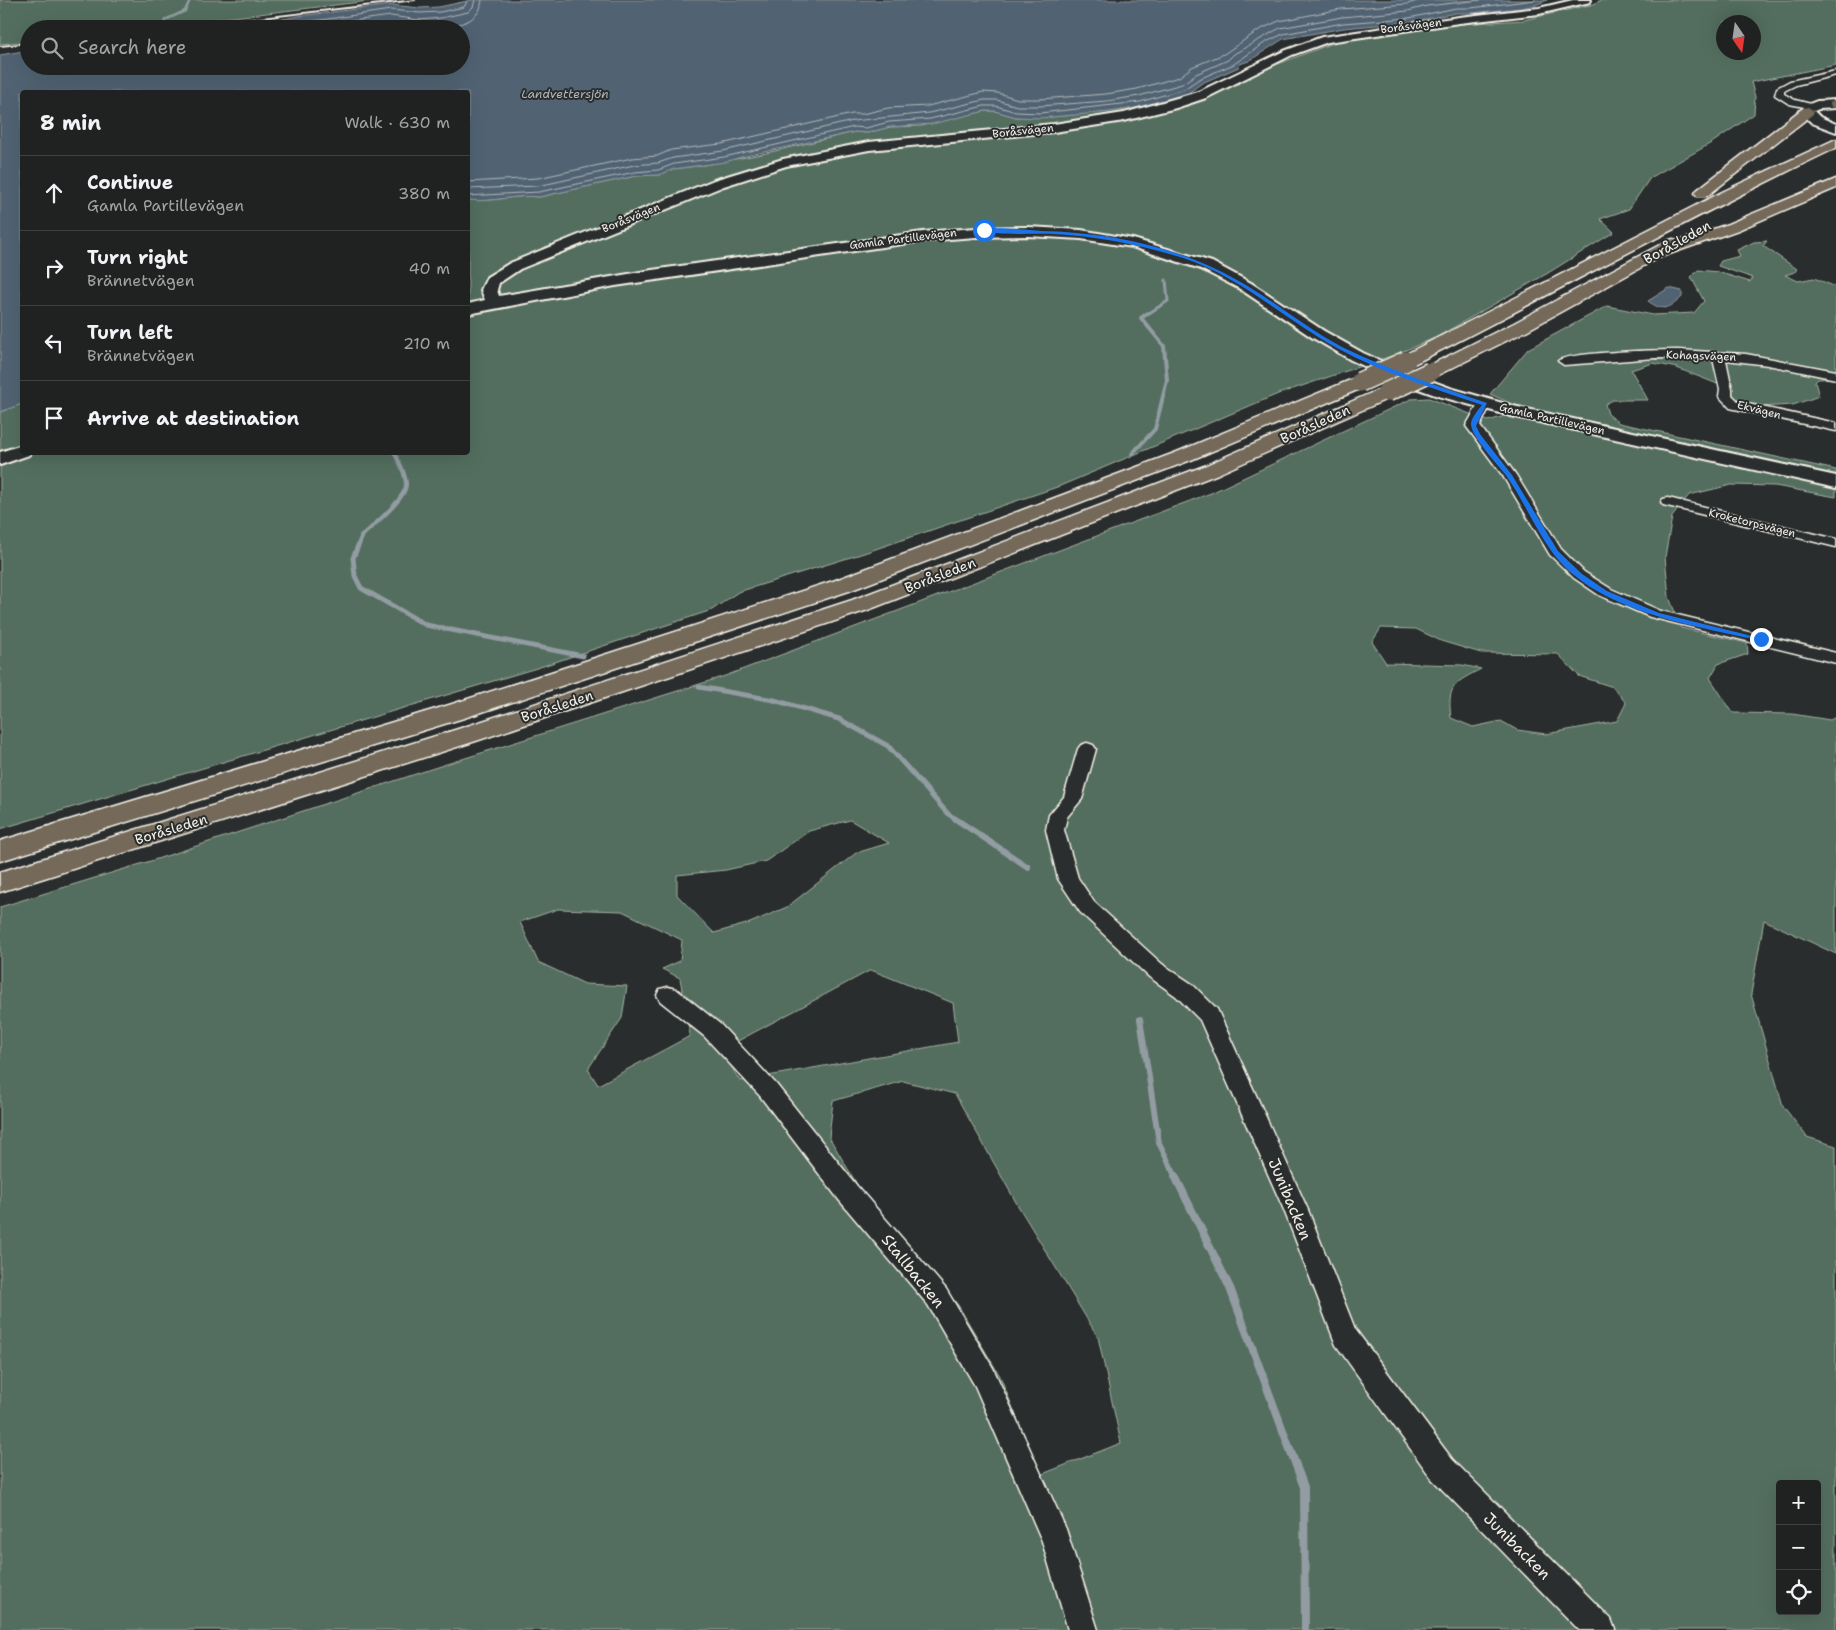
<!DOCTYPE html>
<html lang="en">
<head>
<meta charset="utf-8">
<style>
	body { margin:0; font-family:"Shantell Sans",sans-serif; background:#282a2a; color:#f1f3f6 }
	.controls { position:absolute; right:15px; bottom:15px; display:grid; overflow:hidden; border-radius:5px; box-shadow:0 5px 20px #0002 }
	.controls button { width:45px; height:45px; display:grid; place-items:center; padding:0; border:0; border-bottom:1px solid #3d3f40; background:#202222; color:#f1f3f6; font:25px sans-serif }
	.compass { position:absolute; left:1716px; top:15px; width:45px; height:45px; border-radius:50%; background:#202222; box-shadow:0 5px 20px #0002; rotate:167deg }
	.stop { position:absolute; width:15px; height:15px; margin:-11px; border:4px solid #1a73e8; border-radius:50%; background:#fff }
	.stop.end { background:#1a73e8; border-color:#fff; box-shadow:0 1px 5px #0008 }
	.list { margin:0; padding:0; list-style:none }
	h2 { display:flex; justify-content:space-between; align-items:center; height:65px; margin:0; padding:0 20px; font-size:21px }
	h2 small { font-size:16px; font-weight:400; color:#a2a4a5 }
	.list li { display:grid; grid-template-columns:32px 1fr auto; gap:15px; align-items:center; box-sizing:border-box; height:75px; padding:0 20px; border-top:1px solid #3d3f40 }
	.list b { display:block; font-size:19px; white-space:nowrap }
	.list p { margin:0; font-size:16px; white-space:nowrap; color:#a2a4a5 }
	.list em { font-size:16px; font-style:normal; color:#a2a4a5 }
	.icon { flex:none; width:28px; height:28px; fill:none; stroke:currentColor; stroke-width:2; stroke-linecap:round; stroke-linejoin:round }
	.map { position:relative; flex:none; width:1836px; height:1630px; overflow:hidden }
	.search { position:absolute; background:#202222; box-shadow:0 5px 20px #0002; left:20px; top:20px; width:450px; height:55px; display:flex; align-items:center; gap:12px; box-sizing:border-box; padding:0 18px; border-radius:28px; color:#a2a4a5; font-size:19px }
	.panel { position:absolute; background:#202222; box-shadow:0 5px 20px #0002; left:20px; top:90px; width:450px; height:365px; border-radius:5px }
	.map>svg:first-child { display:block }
	.green { fill:#536e5e; stroke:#a4b0a3; fill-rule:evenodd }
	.water { fill:#516373; stroke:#929ca2 }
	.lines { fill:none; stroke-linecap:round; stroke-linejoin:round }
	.shore { stroke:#b3b8b9; stroke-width:1 }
	.stream-far5 { stroke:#929ca2; stroke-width:2.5 }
	.stream-far4 { stroke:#929ca2; stroke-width:3 }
	.stream-far3 { stroke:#929ca2; stroke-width:4 }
	.stream-far2 { stroke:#929ca2; stroke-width:5 }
	.stream-far1 { stroke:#929ca2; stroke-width:6 }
	.stream { stroke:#929ca2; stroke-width:8 }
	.street-casing { stroke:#f4f1e8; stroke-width:3 }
	.secondary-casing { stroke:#f4f1e8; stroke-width:4 }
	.highway-casing { stroke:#f4f1e8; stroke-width:3 }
	.street { fill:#2a2d2e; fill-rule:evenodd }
	.secondary { fill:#2a2d2e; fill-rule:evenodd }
	.highway { fill:#746a5a; fill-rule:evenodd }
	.rail { stroke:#f4f1e8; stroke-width:2 }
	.highway-bridge-casing { stroke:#f4f1e8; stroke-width:22; stroke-linecap:butt }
	.highway-bridge { stroke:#746a5a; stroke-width:19 }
	.route { fill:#1a73e8 }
	.labels { text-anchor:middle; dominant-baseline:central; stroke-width:4; stroke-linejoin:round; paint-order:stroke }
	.far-street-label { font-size:11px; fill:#f4f1e8; stroke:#2a2d2e }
	.far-water-label { font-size:12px; font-style:italic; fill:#b3b8b9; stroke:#2a2d2e }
	.street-label { font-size:14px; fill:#f4f1e8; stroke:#2a2d2e }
	.near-street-label { font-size:16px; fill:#f4f1e8; stroke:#2a2d2e }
</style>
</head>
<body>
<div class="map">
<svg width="1836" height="1630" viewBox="0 0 1836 1630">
	<rect width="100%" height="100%" fill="#2a2d2e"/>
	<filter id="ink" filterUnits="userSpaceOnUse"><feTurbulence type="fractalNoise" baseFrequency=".02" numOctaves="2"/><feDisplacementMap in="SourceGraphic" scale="10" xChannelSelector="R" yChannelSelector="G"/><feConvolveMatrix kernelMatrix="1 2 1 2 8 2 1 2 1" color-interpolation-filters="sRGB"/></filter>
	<g filter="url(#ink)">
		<!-- green -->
		<g class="green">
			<polygon points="0,0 378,0 131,29 29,29 29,41 0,44"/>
			<path d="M1601,0H1836V65L1751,82L1755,97L1754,114L1713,142L1650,178L1629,209L1600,219L1614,232L1548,273L1437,337L1394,355L1278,394L1060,486L864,553L738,592L712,610L540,667L0,829V412L22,404V452H468V200C492,203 515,194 539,197L636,176L659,175L674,169L704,165L762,154L855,132L867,133L890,127L921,126L985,111H995L1016,117H1051L1121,110L1141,116L1341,40L1460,24L1524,20L1594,4ZM1724,22H1754V52H1724Z"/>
			<path d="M1767,241L1763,246L1797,269L1795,272L1785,275L1798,281L1814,278L1836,287V378L1818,379L1815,382L1819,396L1793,405L1760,407L1725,406V387L1677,368L1653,363L1631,370L1648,400H1613L1605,404L1608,414L1619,423L1836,470V497L1775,486L1731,485L1689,495L1672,517L1665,557L1669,597L1681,628L1747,643L1748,654L1718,664L1710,678L1733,713L1792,714L1830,720L1836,717V954L1764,920L1751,994L1783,1106L1807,1137L1836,1146V1630H0V907L157,859L437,767L725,676L1211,493L1411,399L1429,398L1488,421L1505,416L1519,418L1517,406L1490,394L1528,349L1607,306L1653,315L1694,313L1704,301L1691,277L1698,270L1718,272L1750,282L1753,278L1718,266L1721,261L1740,256L1737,250L1754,242ZM1381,628L1416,629L1441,641L1481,653L1558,654L1579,676L1613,687L1626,703L1617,721L1546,734L1517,730L1501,721L1473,727L1451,718C1447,685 1454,683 1481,669L1462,665L1386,663L1372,642ZM850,820L889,843L856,853L787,907L750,923L714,933L677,895V875L726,870L766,861L809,831ZM558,909L622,911L682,940L680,961L662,969L680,978L690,1036L598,1085L588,1069L622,1018L627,986L585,984L538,962L520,922ZM871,970L953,1003L958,1042L740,1081L721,1050ZM903,1081L955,1094L1017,1204L1098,1337L1121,1443L1040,1475L1000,1376L958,1305L861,1191L829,1137L833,1101ZM1780,1484H1817V1611H1780Z"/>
		</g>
		<!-- water -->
		<g class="water">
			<path d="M472,0H1547L1536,5L1521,8L1472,13H1456L1410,22L1344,28L1283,39L1249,61L1240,64L1239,67L1202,83L1187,94L1141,107L1109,112L1040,118L1016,117L995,111H985L932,124L890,127L867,133L855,132L741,157L725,162L674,169L659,175L636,176L539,197C515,194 492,203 468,200V92H22V404L0,412V55L29,50V66H461V29H182L223,24H255L299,16L391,5L420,8L439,7Z"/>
			<path d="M1669,288L1682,291V297C1669,309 1663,312 1648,301Z"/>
		</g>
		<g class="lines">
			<!-- shore -->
			<g class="shore">
				<polyline points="257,29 391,10 420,13 440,12 464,7 468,0"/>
				<polyline points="291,29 391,16 419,20 441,18 468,12 473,7 475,0"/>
				<path d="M350,29C363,27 376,24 389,24C411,24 465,35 479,11C481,8 481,3 482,0"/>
				<polyline points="468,182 538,178 632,158 657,156 671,150 721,144 852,114 863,114 888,108 928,106 983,92 998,93 1018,99 1040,99 1106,94 1137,89 1179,77 1192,67 1224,54 1259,30 1279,21 1341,9 1407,4 1421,0"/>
				<polyline points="468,189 538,186 634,165 658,163 673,158 723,151 853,121 929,113 984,100 997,100 1017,106 1040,106 1107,101 1139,96 1182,84 1196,74 1228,60 1234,54 1280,28 1342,17 1408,11 1427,6 1480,0"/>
				<polyline points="468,196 539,192 635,172 658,170 674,164 724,157 854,127 866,128 889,122 930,119 984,106 996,106 1016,112 1040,113 1140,102 1184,89 1199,79 1234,64 1266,42 1283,34 1343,23 1409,18 1456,8 1471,8 1535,0"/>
			</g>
			<!-- stream-far5 -->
			<polyline class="stream-far5" points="163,28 165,20 185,11 190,0"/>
			<!-- stream-far4 -->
			<polyline class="stream-far4" points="1146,315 1168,301 1166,280"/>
			<!-- stream-far3 -->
			<g class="stream-far3">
				<polyline points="1132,454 1155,429 1167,380 1164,346 1141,318 1148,313"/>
				<path d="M361,537C372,526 405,500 406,485C406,474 399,461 394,452"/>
			</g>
			<!-- stream-far2 -->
			<g class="stream-far2">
				<polyline points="362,536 353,558 355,576 361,588 426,625 583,656"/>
				<polyline points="699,687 774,700 839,719 888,746 948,814 956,819"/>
			</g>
			<!-- stream-far1 -->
			<g class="stream-far1">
				<polyline points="954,818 1028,867"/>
				<polyline points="1140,1019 1159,1143 1176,1177"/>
			</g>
			<!-- stream -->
			<polyline class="stream" points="1175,1176 1230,1288 1304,1487 1305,1630"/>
			<defs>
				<g id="street">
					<polygon points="1836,71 1836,75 1796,85 1784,91 1784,94 1795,100 1815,105 1815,109 1789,104 1775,95 1777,88 1790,81"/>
					<path d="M1678,350L1746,354L1836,371V379L1768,365L1726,360L1732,389V395L1739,402L1836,423V431L1730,408L1719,396L1720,389L1713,359L1655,358L1564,365L1558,361C1566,352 1660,350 1678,350Z"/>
					<polygon points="1485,400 1491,404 1480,426 1516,475 1561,549 1584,572 1611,589 1661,611 1836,653 1836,663 1650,617 1599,595 1574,578 1550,555 1503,476 1466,426 1480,401"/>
					<polygon points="1668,498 1836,539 1836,547 1663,505 1661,502 1663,499"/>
					<polygon points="1087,743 1093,745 1096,749 1082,799 1067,817 1064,830 1078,878 1094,902 1162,964 1192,984 1217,1009 1308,1210 1355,1329 1452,1459 1611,1619 1615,1630 1579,1630 1432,1479 1336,1345 1284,1210 1200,1020 1176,996 1148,976 1080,912 1058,879 1046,830 1049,815 1064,797 1078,749 1081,745"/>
					<polygon points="668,987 676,989 720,1024 776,1084 857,1186 946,1289 993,1368 1066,1529 1098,1630 1068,1630 1042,1541 975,1386 928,1305 839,1200 760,1096 704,1036 660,1001 657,995 660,989"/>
				</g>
				<g id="secondary">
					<polygon points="1573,0 1591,0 1590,2 1539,14 1459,23 1328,42 1292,55 1206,98 1176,108 1124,121 1054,132 869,150 786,166 724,186 520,269 499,283 497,290 499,296 652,270 923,232 976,228 1028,227 1081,230 1133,239 1212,262 1251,283 1324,331 1363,353 1406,372 1450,388 1513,406 1836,476 1836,488 1511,416 1438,396 1394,380 1351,360 1313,338 1240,289 1201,269 1132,247 1081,239 1028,236 976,237 923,241 615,286 468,314 468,304 485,300 481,290 487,277 510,263 714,180 783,159 869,142 1054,124 1124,113 1198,92 1284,51 1322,37 1459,17 1539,8"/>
					<polygon points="1836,100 1836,108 1819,109 1814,111 1820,117 1836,124 1836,132 1812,123 1802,114 1804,106 1817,101"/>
					<polygon points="22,445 22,452 31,452 29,455 0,465 0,452"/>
				</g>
				<g id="highway">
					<polygon points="1836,99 1836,108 1831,107 1830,103"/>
					<polygon points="1808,107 1814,111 1813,114 1707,196 1697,196 1695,193 1697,190 1803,108"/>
					<path d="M1836,139V148C1693,216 1554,293 1412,365L1406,366L1400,365L1397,361L1400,357L1722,192Z"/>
					<polygon points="1836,179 1836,188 1738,230 1658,258 1526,331 1436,376 1430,378 1424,376 1421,372 1424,368 1514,323 1667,241 1673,239 1679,241 1728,224"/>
					<polygon points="1360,376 1367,378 1369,382 1367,386 1191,460 849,591 467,717 0,861 0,841 449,705 833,581 1177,452"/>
					<polygon points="1387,386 1394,388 1396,392 1394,396 1218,474 868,610 476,741 0,892 0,872 458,729 852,600 1204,466"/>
				</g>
			</defs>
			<!-- street casing -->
			<use href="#street" class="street-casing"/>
			<!-- secondary casing -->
			<use href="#secondary" class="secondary-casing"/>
			<!-- highway casing -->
			<use href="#highway" class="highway-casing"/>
			<!-- street -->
			<use href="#street" class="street"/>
			<!-- secondary -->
			<use href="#secondary" class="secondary"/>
			<!-- highway -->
			<use href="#highway" class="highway"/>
			<!-- rail -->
			<g class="rail">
				<polyline points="167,29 415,0"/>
				<polyline points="0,46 29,43"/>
			</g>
			<defs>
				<g id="highway-bridge">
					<polyline points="1360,382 1406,361"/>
					<polyline points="1387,392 1430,372"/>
				</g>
			</defs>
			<!-- highway-bridge casing -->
			<use href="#highway-bridge" class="highway-bridge-casing"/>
			<!-- highway-bridge -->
			<use href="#highway-bridge" class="highway-bridge"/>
		</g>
	</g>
	<!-- route -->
	<path class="route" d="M981,230C991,226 1028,230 1041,231C1107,232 1180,247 1237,280C1273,300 1306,328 1342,347C1389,370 1438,386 1487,403L1476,426L1480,434L1512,475L1558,551L1582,574L1607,591L1659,613L1764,639L1761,641C1693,625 1596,612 1552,552C1534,527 1523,499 1505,474C1497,464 1471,436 1471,424C1471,418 1478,410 1482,405C1433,388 1382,373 1337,348C1286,320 1239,276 1183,258C1141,245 1097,236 1053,234C1036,233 995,236 981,230Z"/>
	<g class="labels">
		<!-- far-street labels -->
		<g class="far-street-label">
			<text transform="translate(1411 26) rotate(-7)">Boråsvägen</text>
			<text transform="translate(1023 131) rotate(-6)">Boråsvägen</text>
			<text transform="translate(631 218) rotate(-22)">Boråsvägen</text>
			<text transform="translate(903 239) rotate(-7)">Gamla Partillevägen</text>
			<text transform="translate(1701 356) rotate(2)">Kohagsvägen</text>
			<text transform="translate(1759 410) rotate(14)">Ekvägen</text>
			<text transform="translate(1552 419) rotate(13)">Gamla Partillevägen</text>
			<text transform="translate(1752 523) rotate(14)">Kroketorpsvägen</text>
		</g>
		<!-- far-water labels -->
		<g class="far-water-label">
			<text x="565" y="94">Landvettersjön</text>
		</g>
		<!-- street labels -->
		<g class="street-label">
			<text transform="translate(1677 242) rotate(-29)">Boråsleden</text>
			<text transform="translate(1315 424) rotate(-24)">Boråsleden</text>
			<text transform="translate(940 575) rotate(-21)">Boråsleden</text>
			<text transform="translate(557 706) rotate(-18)">Boråsleden</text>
			<text transform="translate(171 829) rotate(-17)">Boråsleden</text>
		</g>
		<!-- near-street labels -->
		<g class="near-street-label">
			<text transform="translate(1290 1199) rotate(67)">Junibacken</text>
			<text transform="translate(913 1271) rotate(51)">Stallbacken</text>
			<text transform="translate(1517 1546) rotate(45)">Junibacken</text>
		</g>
	</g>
</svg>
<div class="controls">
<button>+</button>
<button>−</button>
<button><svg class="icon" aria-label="locate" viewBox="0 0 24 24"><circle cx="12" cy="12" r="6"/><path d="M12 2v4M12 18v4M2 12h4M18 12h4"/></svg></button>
</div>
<svg class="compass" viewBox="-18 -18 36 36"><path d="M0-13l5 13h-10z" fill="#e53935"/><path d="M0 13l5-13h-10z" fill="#a2a4a5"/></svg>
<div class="stop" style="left:984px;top:230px"></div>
<div class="stop end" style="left:1761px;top:639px"></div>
<div class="search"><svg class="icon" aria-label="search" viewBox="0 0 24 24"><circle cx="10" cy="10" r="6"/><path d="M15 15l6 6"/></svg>Search here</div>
<section class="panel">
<h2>8 min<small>Walk · 630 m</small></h2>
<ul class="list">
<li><svg class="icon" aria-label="ahead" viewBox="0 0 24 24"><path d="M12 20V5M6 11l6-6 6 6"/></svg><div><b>Continue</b><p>Gamla Partillevägen</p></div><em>380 m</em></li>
<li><svg class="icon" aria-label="right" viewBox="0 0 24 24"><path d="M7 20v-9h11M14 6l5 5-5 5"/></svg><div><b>Turn right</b><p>Brännetvägen</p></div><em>40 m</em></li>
<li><svg class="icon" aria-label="left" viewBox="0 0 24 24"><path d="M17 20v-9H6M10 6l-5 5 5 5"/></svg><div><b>Turn left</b><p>Brännetvägen</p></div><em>210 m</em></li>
<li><svg class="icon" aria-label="arrive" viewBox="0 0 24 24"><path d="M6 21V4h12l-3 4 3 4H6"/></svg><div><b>Arrive at destination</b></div></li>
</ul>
</section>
</div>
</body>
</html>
